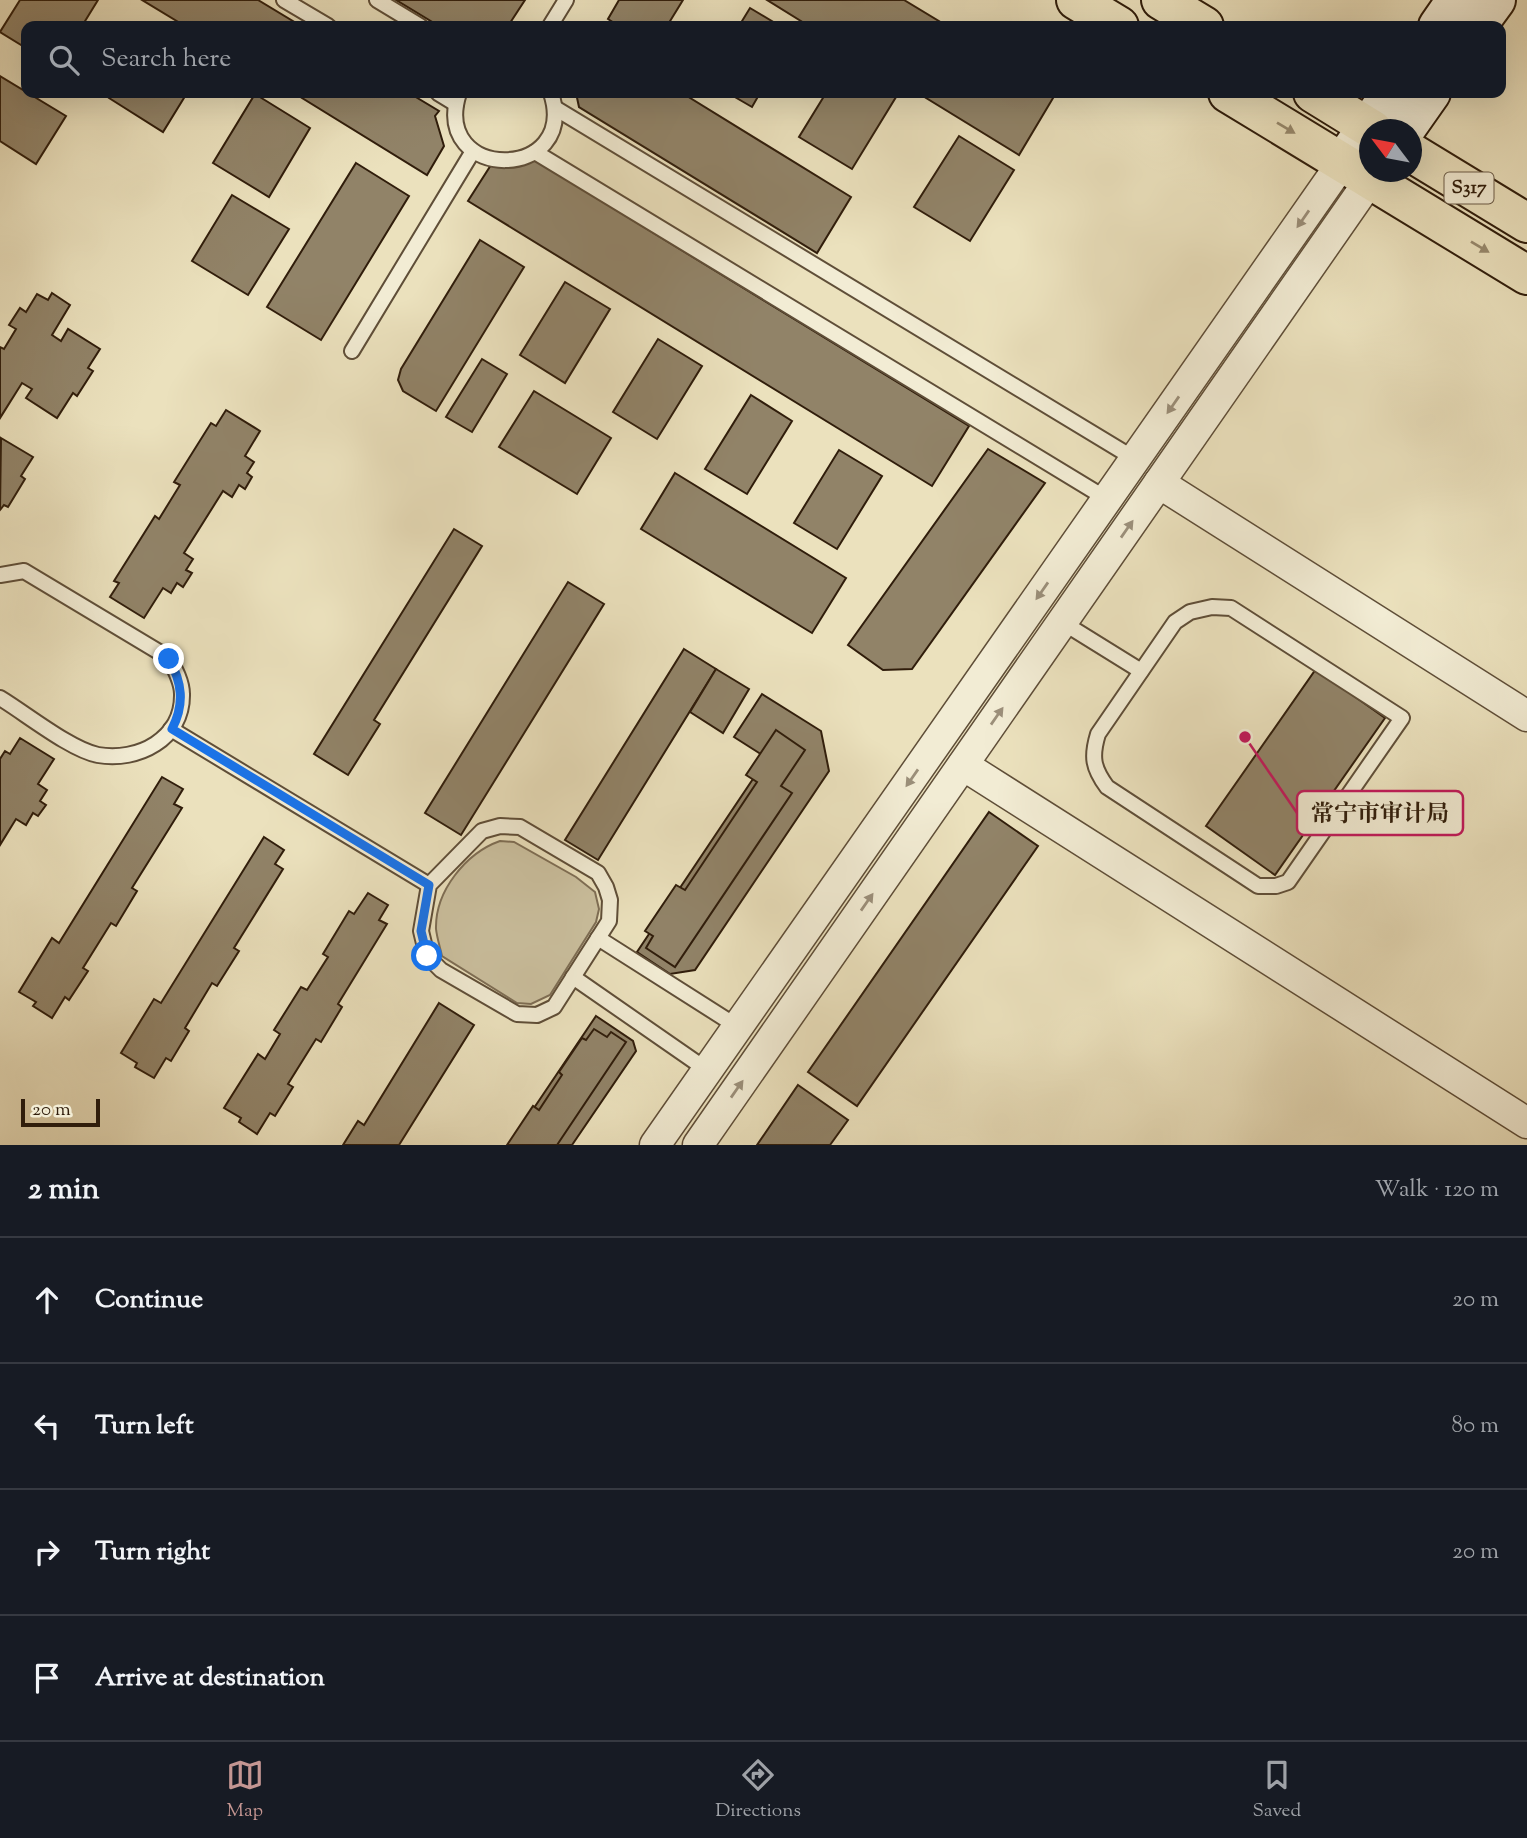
<!DOCTYPE html>
<html lang="en">
<head>
<meta charset="utf-8">
<style>
	body { margin:0; font-family:"Sorts Mill Goudy","Noto Serif SC",serif; background:#242831; color:#f1f3f6 }
	.compass { position:absolute; left:1359px; top:119px; width:63px; height:63px; border-radius:50%; background:#171b24; box-shadow:0 7px 28px #0002; rotate:302deg }
	.scale { position:absolute; left:21px; bottom:18px; width:79px; box-sizing:border-box; padding-left:7px; border:4px solid #301d0b; border-top:0; font-size:19px; line-height:24px; white-space:nowrap; color:#301d0b; -webkit-text-stroke:5px #f2ecd4; paint-order:stroke }
	.stop { position:absolute; width:21px; height:21px; margin:-16px; border:5px solid #1a73e8; border-radius:50%; background:#fff }
	.stop.end { background:#1a73e8; border-color:#fff; box-shadow:0 2px 7px #0008 }
	.list { margin:0; padding:0; list-style:none }
	h2 { display:flex; justify-content:space-between; align-items:center; height:91px; margin:0; padding:0 28px; font-size:30px }
	h2 small { font-size:23px; font-weight:400; color:#9ea1a6 }
	.list li { display:grid; grid-template-columns:46px 1fr auto; gap:21px; align-items:center; box-sizing:border-box; height:126px; padding:0 28px; border-top:2px solid #363941 }
	.list b { display:block; font-size:26px; white-space:nowrap }
	.list em { font-size:23px; font-style:normal; color:#9ea1a6 }
	.icon { flex:none; width:38px; height:38px; fill:none; stroke:currentColor; stroke-width:2; stroke-linecap:round; stroke-linejoin:round }
	.map { position:relative; flex:none; width:1527px; height:1145px; overflow:hidden }
	.search { position:absolute; background:#171b24; box-shadow:0 7px 28px #0002; left:21px; right:21px; top:21px; height:77px; display:flex; align-items:center; gap:18px; box-sizing:border-box; padding:0 24px; border-radius:14px; color:#9ea1a6; font-size:26px }
	.sheet { height:595px; background:#171b24 }
	nav { display:flex; justify-content:space-around; align-items:center; box-sizing:border-box; height:98px; border-top:2px solid #363941; background:#171b24; font-size:19px; color:#9ea1a6 }
	nav a { display:grid; justify-items:center; gap:4px }
	nav .on { color:#c59692 }
	.map>svg:first-child { display:block }
	.green { fill:#cbc09f; stroke:#7e6e55; stroke-width:2 }
	.building { fill:#918368; stroke:#301d0b; stroke-width:2 }
	.lines { fill:none; stroke-linecap:round; stroke-linejoin:round }
	.lane-casing { stroke:#5f4e38; stroke-width:18 }
	.street-casing { stroke:#5f4e38; stroke-width:33 }
	.secondary-casing { stroke:#301d0b; stroke-width:42 }
	.primary-casing { stroke:#301d0b; stroke-width:42 }
	.lane { stroke:#f2ecd4; stroke-width:14 }
	.street { stroke:#f2ecd4; stroke-width:30 }
	.secondary { stroke:#f2ecd4; stroke-width:38 }
	.primary { stroke:#ebe1bd; stroke-width:38 }
	.oneway { fill:#97896d }
	.oneway2 { fill:#9b8f7a }
	.route { stroke:#1a73e8; stroke-width:9 }
	.labels { text-anchor:middle; dominant-baseline:central; stroke-width:6; stroke-linejoin:round; paint-order:stroke }
	.shield { fill:#f2ecd4; stroke:#6a5b47; stroke-width:2 }
	.shield-label { font-size:19px; font-weight:bold; fill:#301d0b }
	.leader { fill:none; stroke:#c2185b; stroke-width:2.5 }
	.callout-dot { fill:#c2185b; stroke:#f2ecd4; stroke-width:2.5 }
	.callout { fill:#f2ecd4; stroke:#c2185b; stroke-width:2.5 }
	.callout-label { font-size:23px; text-anchor:middle; font-weight:bold; fill:#301d0b }
</style>
</head>
<body>
<div class="map">
<svg width="1527" height="1145" viewBox="0 0 1527 1145">
	<rect width="100%" height="100%" fill="#ebe1bd"/>
	<filter id="stains"><feTurbulence type="fractalNoise" baseFrequency=".00286" numOctaves="4"/><feColorMatrix values="0 0 0 0 .2 0 0 0 0 .09 0 0 0 0 .02 0 0 0 .5 -.17"/></filter>
	<radialGradient id="worn" r=".72"><stop offset=".6" stop-color="#630" stop-opacity="0"/><stop offset="1" stop-color="#630" stop-opacity=".3"/></radialGradient>
	<!-- green -->
	<path class="green" d="M500,841L514,842L576,877L595,892L599,909L596,922L550,995L531,1004L517,1003L442,956C440,947 437,938 436,929C435,891 466,853 500,841Z"/>
	<!-- building -->
	<g class="building">
		<polygon points="20,0 98,0 82,26 26,26 26,48 0,32"/>
		<polygon points="142,0 258,0 301,26 185,26"/>
		<polygon points="396,0 525,0 508,26 439,26"/>
		<polygon points="619,0 683,0 667,26 619,26 608,19"/>
		<polygon points="767,0 904,0 947,26 809,26"/>
		<polygon points="750,8 780,26 739,26"/>
		<polygon points="0,76 66,116 36,164 0,141"/>
		<polygon points="112,93 187,93 163,132 109,98"/>
		<polygon points="294,93 409,93 439,111 435,116 444,146 427,175"/>
		<polygon points="576,93 682,93 851,197 817,253 579,107"/>
		<polygon points="728,93 760,93 752,107"/>
		<polygon points="826,93 889,93 896,97 852,169 799,137"/>
		<polygon points="918,93 1056,93 1019,155"/>
		<polygon points="255,94 310,128 269,197 213,163"/>
		<polygon points="959,136 1014,170 970,241 914,207"/>
		<polygon points="528,156 969,426 932,486 468,201 491,165 525,161"/>
		<polygon points="356,163 409,196 321,340 267,307"/>
		<polygon points="232,195 289,229 248,295 192,261"/>
		<polygon points="480,240 524,267 436,411 403,391 398,380 401,369"/>
		<polygon points="565,282 610,309 565,383 520,355"/>
		<polygon points="52,293 70,305 52,335 61,341 68,329 100,349 88,368 93,371 77,396 73,393 57,418 26,398 32,389 22,383 0,418 0,347 4,349 16,329 9,325 20,308 26,312 37,294 48,300"/>
		<polygon points="658,339 702,366 657,439 613,412"/>
		<polygon points="482,359 507,374 472,432 446,417"/>
		<polygon points="534,391 611,438 577,494 499,447"/>
		<polygon points="751,395 792,421 747,494 705,469"/>
		<polygon points="226,410 260,431 245,456 254,462 247,473 252,477 245,489 239,485 232,497 223,491 184,553 193,559 186,570 192,573 183,587 177,583 171,593 163,588 144,618 110,597 119,583 114,581 155,516 159,519 180,485 174,482 211,423 216,426"/>
		<polygon points="1,438 33,457 21,476 25,479 8,507 4,505 0,510"/>
		<polygon points="988,449 1045,483 912,669 883,670 848,645"/>
		<polygon points="839,450 882,476 837,549 794,523"/>
		<polygon points="675,473 846,578 812,633 641,529"/>
		<polygon points="454,529 482,546 374,720 380,724 348,775 314,754"/>
		<polygon points="568,582 604,604 461,835 425,813"/>
		<polygon points="684,649 716,669 598,860 565,840"/>
		<polygon points="716,669 749,689 723,733 690,712"/>
		<polygon points="1316,669 1385,718 1275,875 1206,826"/>
		<polygon points="762,694 821,731 829,771 695,970 670,974 637,952 767,758 734,737"/>
		<polygon points="776,730 805,750 781,786 792,793 675,967 646,948 653,936 645,931 676,885 685,890 757,782 746,775"/>
		<polygon points="20,738 54,759 38,784 47,790 40,801 46,805 38,816 33,813 26,825 16,819 0,845 0,759 5,751 10,754"/>
		<polygon points="162,777 183,789 174,804 182,808 132,888 137,891 116,926 111,923 83,968 88,971 69,1000 65,997 52,1018 33,1006 36,1002 19,992 52,938 59,943"/>
		<polygon points="989,812 1038,846 857,1106 808,1072"/>
		<polygon points="264,837 284,850 275,864 283,869 234,948 239,951 217,986 212,983 185,1028 189,1031 171,1061 166,1058 154,1078 135,1067 137,1063 121,1053 154,999 161,1003"/>
		<polygon points="368,893 388,905 379,920 387,924 338,1004 342,1007 321,1042 316,1039 288,1084 293,1087 275,1116 270,1113 257,1134 239,1122 241,1118 224,1108 258,1054 265,1059 280,1034 274,1030 301,987 307,990 328,957 323,954 349,911 354,914"/>
		<polygon points="439,1003 474,1025 399,1145 343,1145 358,1121 364,1125"/>
		<polygon points="596,1016 633,1041 636,1051 572,1145 509,1145"/>
		<polygon points="594,1029 607,1037 611,1032 626,1042 557,1145 507,1145 533,1106 539,1110 562,1075 559,1072 582,1038 586,1040"/>
		<polygon points="798,1085 848,1120 830,1145 757,1145"/>
	</g>
	<g class="lines">
		<defs>
			<g id="lane">
				<polyline points="284,0 328,26"/>
				<polyline points="377,0 420,26"/>
				<polyline points="550,26 566,0"/>
				<polyline points="438,93 456,104"/>
				<path d="M459,93C430,183 580,182 551,93"/>
				<polyline points="555,108 1135,459"/>
				<polyline points="535,152 1107,499"/>
				<polyline points="352,351 473,151"/>
				<path d="M0,575L24,571L169,658C175,669 182,682 182,694C183,739 138,762 98,755C71,750 25,713 0,698"/>
				<path d="M1212,607L1231,608L1402,718L1288,882L1276,886H1258L1107,787C1093,768 1091,757 1098,734L1175,622L1190,612Z"/>
				<polyline points="1062,622 1141,671"/>
				<polyline points="171,729 429,885"/>
				<polygon points="500,826 520,827 598,873 606,887 610,900 609,921 554,1007 537,1015 517,1014 441,970 427,956 421,931 429,885 482,831"/>
				<polyline points="598,938 738,1027"/>
				<polyline points="573,977 707,1070"/>
			</g>
			<g id="street">
				<polyline points="1159,483 1527,716"/>
				<polyline points="963,765 1527,1123"/>
				<polyline points="655,1145 1342,163"/>
				<polyline points="698,1145 1370,180"/>
			</g>
			<g id="secondary">
				<polyline points="1438,26 1456,0"/>
				<polyline points="1477,26 1496,0"/>
				<polyline points="1405,130 1431,93"/>
				<polyline points="1342,163 1391,93"/>
			</g>
			<g id="primary">
				<polyline points="1076,0 1119,26"/>
				<polyline points="1161,0 1204,26"/>
				<polyline points="1228,93 1527,275"/>
				<polyline points="1313,93 1373,130"/>
				<polyline points="1412,153 1527,223"/>
			</g>
		</defs>
		<!-- lane casing -->
		<use href="#lane" class="lane-casing"/>
		<!-- street casing -->
		<use href="#street" class="street-casing"/>
		<!-- secondary casing -->
		<use href="#secondary" class="secondary-casing"/>
		<!-- primary casing -->
		<use href="#primary" class="primary-casing"/>
		<!-- lane -->
		<use href="#lane" class="lane"/>
		<!-- street -->
		<use href="#street" class="street"/>
		<!-- secondary -->
		<use href="#secondary" class="secondary"/>
		<!-- primary -->
		<use href="#primary" class="primary"/>
	</g>
	<!-- one-way arrows -->
	<defs><path id="oneway-solid" d="M-6-.8H1V-3.2L6.5 0L1 3.2V.8H-6Z" transform="scale(1.75)"/></defs>
	<g class="oneway">
		<use href="#oneway-solid" transform="translate(1286 128) rotate(31)"/>
		<use href="#oneway-solid" transform="translate(1480 247) rotate(31)"/>
	</g>
	<g class="oneway2">
		<use href="#oneway-solid" transform="translate(1303 219) rotate(125)"/>
		<use href="#oneway-solid" transform="translate(1173 405) rotate(125)"/>
		<use href="#oneway-solid" transform="translate(1127 529) rotate(-55)"/>
		<use href="#oneway-solid" transform="translate(1042 591) rotate(125)"/>
		<use href="#oneway-solid" transform="translate(997 716) rotate(-55)"/>
		<use href="#oneway-solid" transform="translate(912 778) rotate(125)"/>
		<use href="#oneway-solid" transform="translate(867 902) rotate(-55)"/>
		<use href="#oneway-solid" transform="translate(737 1089) rotate(-55)"/>
	</g>
	<g class="lines">
		<!-- route -->
		<path class="route" d="M169,659C182,682 185,704 172,729L429,885L421,931L427,956"/>
	</g>
	<g class="labels">
		<!-- shield labels -->
		<rect class="shield" x="1444.5" y="172.5" width="49" height="31" rx="5"/>
		<g class="shield-label">
			<text x="1469" y="188">S317</text>
		</g>
	</g>
	<!-- callouts -->
	<path class="leader" d="M1245 737L1297 813"/>
	<circle class="callout-dot" cx="1245" cy="737" r="7"/>
	<rect class="callout" x="1297" y="791" width="166" height="44" rx="7"/>
	<g class="callout-label">
		<text x="1380" y="821">常宁市审计局</text>
	</g>
	<rect width="100%" height="100%" filter="url(#stains)"/>
	<rect width="100%" height="100%" fill="url(#worn)"/>
</svg>
<svg class="compass" viewBox="-18 -18 36 36"><path d="M0-13l5 13h-10z" fill="#e53935"/><path d="M0 13l5-13h-10z" fill="#9ea1a6"/></svg>
<div class="scale">20 m</div>
<div class="stop" style="left:427px;top:956px"></div>
<div class="stop end" style="left:169px;top:659px"></div>
<div class="search"><svg class="icon" aria-label="search" viewBox="0 0 24 24"><circle cx="10" cy="10" r="6"/><path d="M15 15l6 6"/></svg>Search here</div>
</div>
<section class="sheet">
<h2>2 min<small>Walk · 120 m</small></h2>
<ul class="list">
<li><svg class="icon" aria-label="ahead" viewBox="0 0 24 24"><path d="M12 20V5M6 11l6-6 6 6"/></svg><div><b>Continue</b></div><em>20 m</em></li>
<li><svg class="icon" aria-label="left" viewBox="0 0 24 24"><path d="M17 20v-9H6M10 6l-5 5 5 5"/></svg><div><b>Turn left</b></div><em>80 m</em></li>
<li><svg class="icon" aria-label="right" viewBox="0 0 24 24"><path d="M7 20v-9h11M14 6l5 5-5 5"/></svg><div><b>Turn right</b></div><em>20 m</em></li>
<li><svg class="icon" aria-label="arrive" viewBox="0 0 24 24"><path d="M6 21V4h12l-3 4 3 4H6"/></svg><div><b>Arrive at destination</b></div></li>
</ul>
</section>
<nav>
<a class="on"><svg class="icon" aria-label="map" viewBox="0 0 24 24"><path d="M3 6l6-2 6 2 6-2v14l-6 2-6-2-6 2zM9 4v14M15 6v14"/></svg>Map</a>
<a><svg class="icon" aria-label="directions" viewBox="0 0 24 24"><path d="M12 3l9 9-9 9-9-9zM9 14v-3h6M13 9l2 2-2 2"/></svg>Directions</a>
<a><svg class="icon" aria-label="saved" viewBox="0 0 24 24"><path d="M7 4h10v16l-5-4-5 4z"/></svg>Saved</a>
</nav>
</body>
</html>
